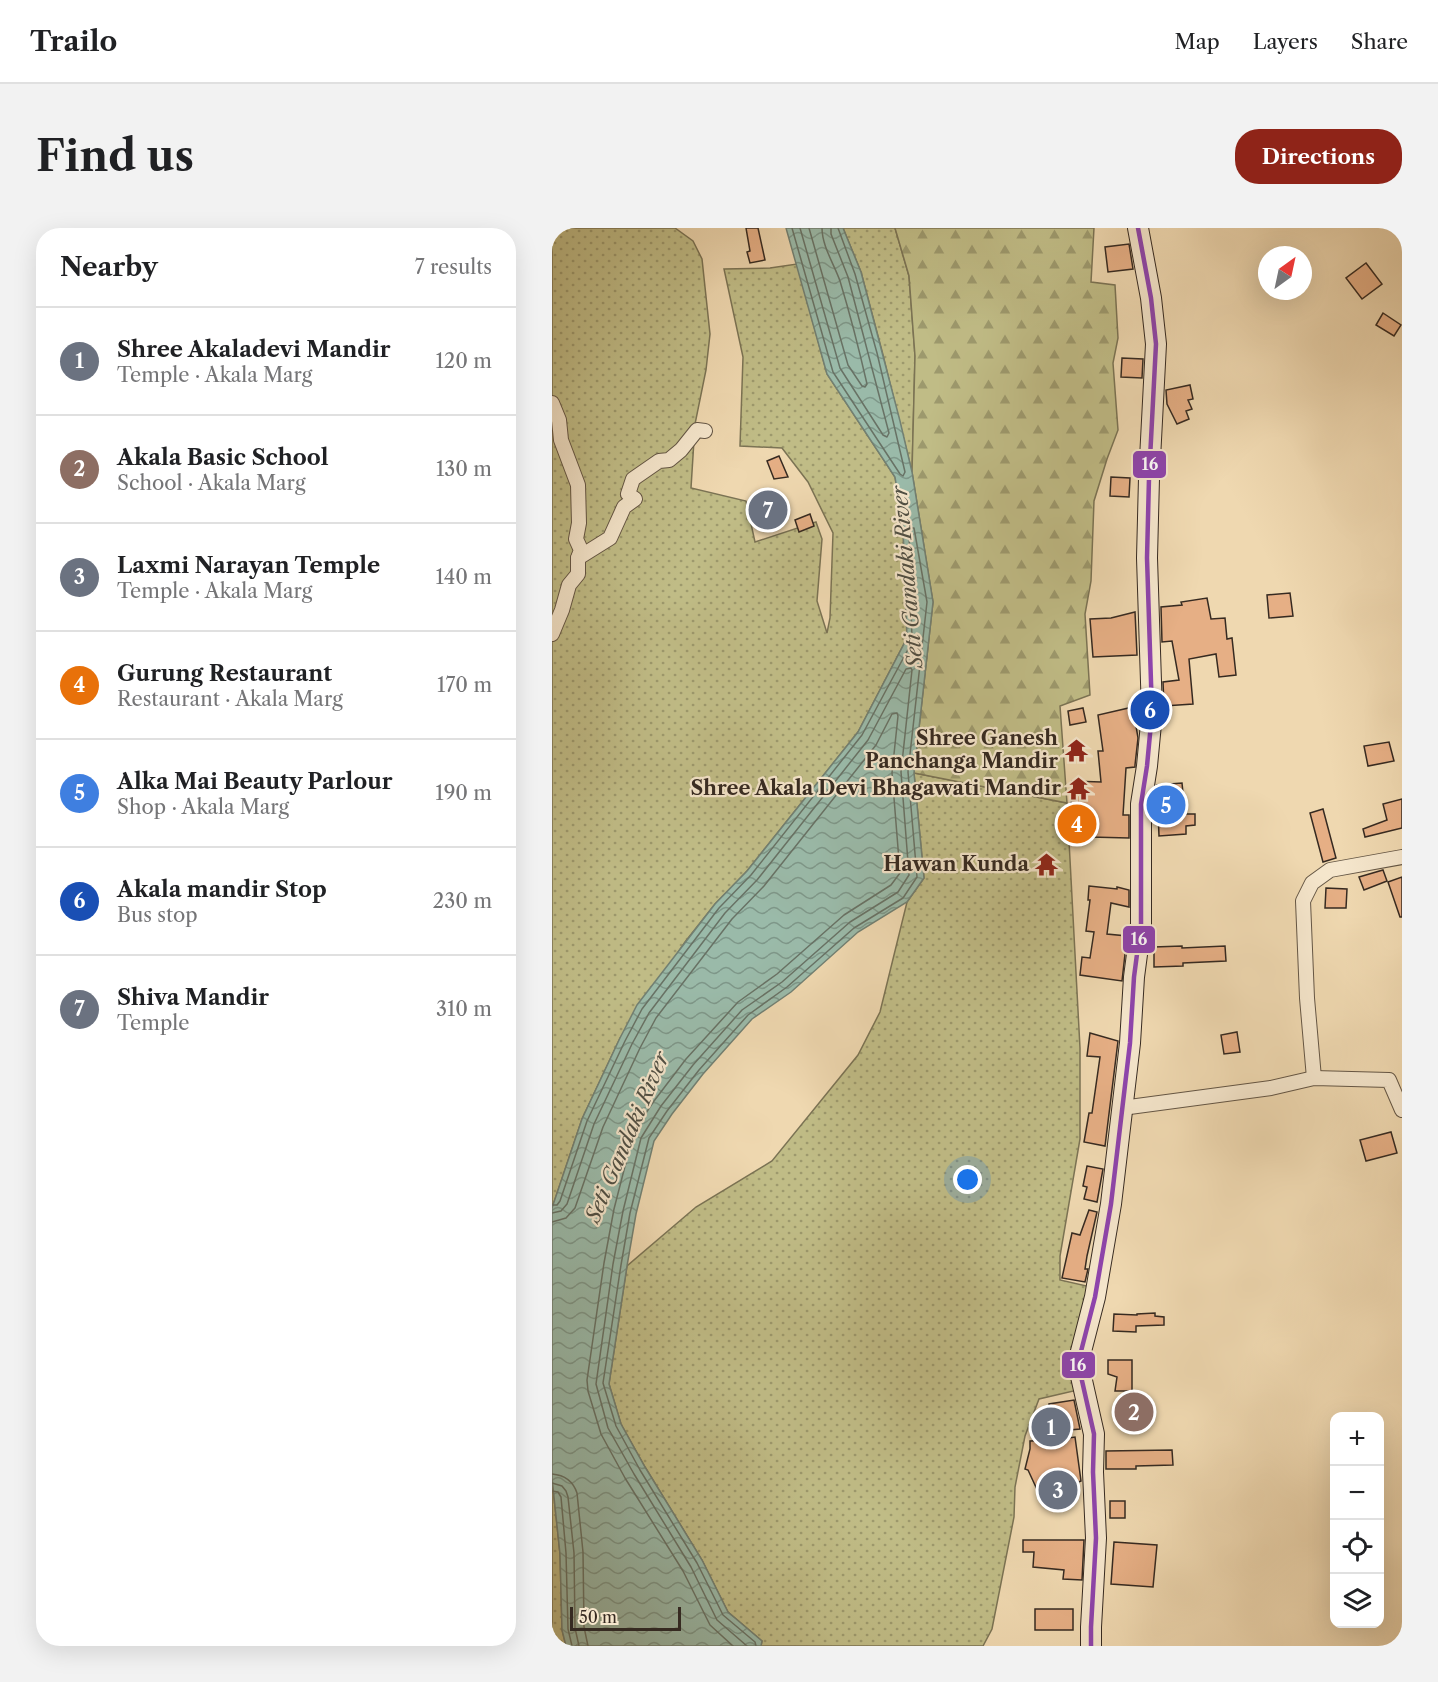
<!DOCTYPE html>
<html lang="en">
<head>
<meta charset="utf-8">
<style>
	body { margin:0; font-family:"Libre Caslon Text",serif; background:#f2f2f2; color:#202124 }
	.controls { position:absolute; right:18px; bottom:18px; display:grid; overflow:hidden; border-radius:12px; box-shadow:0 6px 24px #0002 }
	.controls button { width:54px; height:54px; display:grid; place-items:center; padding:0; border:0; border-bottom:2px solid #e0e0e0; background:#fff; color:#202124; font:30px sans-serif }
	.compass { position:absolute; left:706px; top:18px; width:54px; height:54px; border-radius:50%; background:#fff; box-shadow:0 6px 24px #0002; rotate:33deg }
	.scale { position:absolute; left:18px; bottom:15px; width:111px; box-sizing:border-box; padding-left:6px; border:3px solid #362a21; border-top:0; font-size:16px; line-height:21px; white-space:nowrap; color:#362a21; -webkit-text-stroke:4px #f5e6cc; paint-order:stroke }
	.you { position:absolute; left:416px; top:952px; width:21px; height:21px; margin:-15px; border:4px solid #fff; border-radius:50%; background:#1a73e8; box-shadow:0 0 0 9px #1a73e833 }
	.badge { display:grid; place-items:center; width:39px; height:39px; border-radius:50%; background:#8f2418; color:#fff; font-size:20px; font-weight:700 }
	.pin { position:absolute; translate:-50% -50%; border:3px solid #fff; box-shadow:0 2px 6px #0006 }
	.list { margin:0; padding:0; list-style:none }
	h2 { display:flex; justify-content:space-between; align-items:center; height:78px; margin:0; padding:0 24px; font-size:26px }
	h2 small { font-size:20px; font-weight:400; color:#757577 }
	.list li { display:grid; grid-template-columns:39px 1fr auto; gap:18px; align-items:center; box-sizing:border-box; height:108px; padding:0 24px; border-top:2px solid #e0e0e0 }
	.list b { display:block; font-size:22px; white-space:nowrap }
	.list p { margin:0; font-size:20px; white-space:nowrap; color:#757577 }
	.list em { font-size:20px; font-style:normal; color:#757577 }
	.icon { flex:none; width:33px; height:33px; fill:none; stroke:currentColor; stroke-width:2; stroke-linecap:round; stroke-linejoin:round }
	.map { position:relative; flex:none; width:850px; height:1418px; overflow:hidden; border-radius:24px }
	header { display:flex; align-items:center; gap:36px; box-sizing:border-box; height:84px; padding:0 30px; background:#fff; border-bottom:2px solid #e0e0e0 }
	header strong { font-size:28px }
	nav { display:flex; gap:33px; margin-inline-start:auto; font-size:21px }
	.intro { display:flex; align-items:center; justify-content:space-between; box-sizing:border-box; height:144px; padding:0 36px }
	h1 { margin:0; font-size:42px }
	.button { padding:15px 27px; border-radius:24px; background:#8f2418; color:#fff; font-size:21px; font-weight:700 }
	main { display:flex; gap:36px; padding:0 36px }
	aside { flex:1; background:#fff; border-radius:24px; box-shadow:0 6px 24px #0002 }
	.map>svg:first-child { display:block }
	.grass { fill:url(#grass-dots); stroke:#7b7354; stroke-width:1.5 }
	.forest { fill:url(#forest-firs); stroke:#7b7354; stroke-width:1.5 }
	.water { fill:url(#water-waves); stroke:#728073; stroke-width:1.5 }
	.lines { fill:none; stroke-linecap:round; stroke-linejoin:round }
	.shore { stroke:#687265; stroke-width:1.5 }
	.building { fill:#e6af85; stroke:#362a21; stroke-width:1.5 }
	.street-casing { stroke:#645645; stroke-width:16 }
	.secondary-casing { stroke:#362a21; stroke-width:22 }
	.street { stroke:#f5e6cc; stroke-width:14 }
	.secondary { stroke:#f5e6cc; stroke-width:20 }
	.bus-1-casing { stroke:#f5e6cc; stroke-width:9 }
	.bus-1 { stroke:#8e44ad; stroke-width:4.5 }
	.labels { text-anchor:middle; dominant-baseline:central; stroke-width:4.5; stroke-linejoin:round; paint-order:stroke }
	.poi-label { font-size:20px; font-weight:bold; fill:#362a21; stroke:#f5e6cc; text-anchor:end }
	.water-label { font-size:21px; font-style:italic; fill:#4f4e43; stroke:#f5e6cc }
	.line-badge { stroke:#f5e6cc; stroke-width:2 }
	.badge-label { font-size:16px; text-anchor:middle; font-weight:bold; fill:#fff }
</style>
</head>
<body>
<header>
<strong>Trailo</strong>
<nav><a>Map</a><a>Layers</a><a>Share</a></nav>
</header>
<div class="intro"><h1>Find us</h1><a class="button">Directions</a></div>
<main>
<aside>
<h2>Nearby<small>7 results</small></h2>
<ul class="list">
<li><span class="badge" style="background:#6b7280">1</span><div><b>Shree Akaladevi Mandir</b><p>Temple · Akala Marg</p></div><em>120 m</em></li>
<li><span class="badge" style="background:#8d6e63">2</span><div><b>Akala Basic School</b><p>School · Akala Marg</p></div><em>130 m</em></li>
<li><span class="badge" style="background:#6b7280">3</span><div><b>Laxmi Narayan Temple</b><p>Temple · Akala Marg</p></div><em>140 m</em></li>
<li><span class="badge" style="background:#e8710a">4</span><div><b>Gurung Restaurant</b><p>Restaurant · Akala Marg</p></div><em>170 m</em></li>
<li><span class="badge" style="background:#3f7fe0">5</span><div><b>Alka Mai Beauty Parlour</b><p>Shop · Akala Marg</p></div><em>190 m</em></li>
<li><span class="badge" style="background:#1a4fb4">6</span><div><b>Akala mandir Stop</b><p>Bus stop</p></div><em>230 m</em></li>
<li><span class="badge" style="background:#6b7280">7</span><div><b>Shiva Mandir</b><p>Temple</p></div><em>310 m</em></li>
</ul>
</aside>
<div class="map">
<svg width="850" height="1418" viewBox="0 0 850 1418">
	<defs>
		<pattern id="grass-dots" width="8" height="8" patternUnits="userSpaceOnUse" patternTransform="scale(1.5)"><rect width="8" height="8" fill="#c0bc86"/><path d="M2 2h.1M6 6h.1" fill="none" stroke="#9d996d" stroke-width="1.8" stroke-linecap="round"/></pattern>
		<pattern id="forest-firs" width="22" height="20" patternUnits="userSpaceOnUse" patternTransform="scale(1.5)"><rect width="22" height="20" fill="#c0bc86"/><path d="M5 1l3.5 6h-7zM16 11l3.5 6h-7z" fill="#9d996d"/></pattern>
		<pattern id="water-waves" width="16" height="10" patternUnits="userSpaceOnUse" patternTransform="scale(1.5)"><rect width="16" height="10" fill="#9abaa9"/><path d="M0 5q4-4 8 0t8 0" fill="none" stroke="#7e9789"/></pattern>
	</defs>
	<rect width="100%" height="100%" fill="#efd8b0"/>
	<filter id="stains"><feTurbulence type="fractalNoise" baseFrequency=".00333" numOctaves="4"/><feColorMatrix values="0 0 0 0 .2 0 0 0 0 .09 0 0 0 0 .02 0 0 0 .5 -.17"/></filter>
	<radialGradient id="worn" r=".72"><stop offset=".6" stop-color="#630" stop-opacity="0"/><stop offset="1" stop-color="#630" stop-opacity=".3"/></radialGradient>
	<!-- grass -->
	<g class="grass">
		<polygon points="0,0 123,0 141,13 150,31 158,106 154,142 143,196 139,260 194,273 203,314 264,294 270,311 265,373 275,405 278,390 281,305 256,254 230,220 188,218 191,129 172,41 218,40 245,36 275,146 343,249 351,299 355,410 306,504 195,643 163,676 133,714 68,810 30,891 0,980"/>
		<polygon points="291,0 343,0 357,48 363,128 360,244 330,123 309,44"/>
		<polygon points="362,545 515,575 528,820 528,911 508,1028 508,1052 539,1059 526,1162 487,1171 473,1208 463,1259 462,1289 440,1401 431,1418 209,1418 210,1413 176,1384 150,1332 93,1239 69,1196 57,1156 75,1038 144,979 220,933 306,827 328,784 355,674 372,650"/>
		<polygon points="0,1250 8,1326 10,1402 14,1418 0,1418"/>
	</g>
	<!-- forest -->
	<polygon class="forest" points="343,0 542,0 539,54 563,57 566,110 561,135 566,202 555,231 542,273 539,353 533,386 538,467 508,478 515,575 362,545 381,374 360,244 363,128 357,48"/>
	<!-- water -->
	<polygon class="water" points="234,0 291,0 309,44 348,193 360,244 381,374 362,545 372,650 355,674 306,704 239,764 200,791 151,846 120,886 102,913 84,986 75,1038 57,1156 69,1196 93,1239 150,1332 176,1384 210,1413 209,1418 14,1418 10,1402 8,1326 0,1250 0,980 30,891 68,810 85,777 163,676 195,643 306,504 355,410 351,299 343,249 275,146"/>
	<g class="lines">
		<!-- shore -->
		<g class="shore">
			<polyline points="240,0 281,144 348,246 351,248 353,244 325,125 303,46 286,0"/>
			<polyline points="248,0 288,140 331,207 335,209 337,205 296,49 279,6 279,0"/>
			<path d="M257,0L296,137L310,158L313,159L315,156C307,121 298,86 288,53C282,36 270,18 270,0"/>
			<polyline points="0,977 5,977 8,973 35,893 73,813 90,781 167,680 199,647 310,507 360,414 357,303 359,300 362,300 375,374 356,544 365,649 351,670 302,700 235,759 196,787 147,842 115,883 97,910 78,985 69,1037 51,1155 64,1198 88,1242 145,1335 171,1387 203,1414 204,1418"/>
			<polyline points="0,985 9,983 15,976 42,896 80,816 97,785 173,685 205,652 316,512 354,441 359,440 360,442 349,544 357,647 346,664 298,694 230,754 190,782 141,837 109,878 89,910 71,983 61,1036 44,1156 56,1200 82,1246 139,1339 165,1392 195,1418"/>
			<polyline points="0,994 14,990 23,980 51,899 88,820 104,790 180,691 212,658 324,517 340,486 345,485 346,488 340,545 348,645 339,657 292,687 225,746 186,774 134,831 102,873 82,903 62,981 52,1035 35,1152 36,1163 49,1206 73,1250 131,1343 158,1397 181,1418"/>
			<path d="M0,1246C12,1247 21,1253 25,1265L31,1324L32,1399L36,1418"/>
			<polyline points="0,1255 10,1258 14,1263 16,1269 22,1325 23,1400 27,1418"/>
			<polyline points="0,1263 6,1264 9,1269 14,1325 16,1401 20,1418"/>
		</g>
	</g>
	<!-- building -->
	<g class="building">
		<polygon points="194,0 206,0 213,32 198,35 195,24 198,23"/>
		<polygon points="577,16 581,41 556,44 553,19"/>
		<polygon points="814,35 830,56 810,71 794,50"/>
		<polygon points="831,85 849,97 842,108 824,97"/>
		<polygon points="570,130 591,131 590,150 569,149"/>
		<polygon points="638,157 641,171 636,172 640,181 634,183 637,191 625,196 615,176 614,162"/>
		<polygon points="227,228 236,249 222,251 215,233"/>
		<polygon points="559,249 578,250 577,269 558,268"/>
		<polygon points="258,286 262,298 247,304 243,292"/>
		<polygon points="738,365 741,388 717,390 715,367"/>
		<polygon points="655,370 659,391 673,390 675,411 680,410 684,447 667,449 664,426 637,431 641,476 612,478 611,454 627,452 620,413 610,414 609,379 630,377 629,374"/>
		<polygon points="583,384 585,427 541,429 538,391 559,390"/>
		<polygon points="581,479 586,498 584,498 586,510 583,537 583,539 574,540 571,587 577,587 577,610 538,609 536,582 519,581 520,553 549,554 546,523 551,523 546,487"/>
		<polygon points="531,480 534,494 518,497 516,483"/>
		<polygon points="837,514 842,533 816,538 812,518"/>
		<polygon points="630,555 633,586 643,586 643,597 634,598 634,606 607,608 605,557"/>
		<polygon points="850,571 850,600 813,609 811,601 835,592 831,576"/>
		<polygon points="771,581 784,630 771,634 758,585"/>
		<polygon points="831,642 835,653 812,662 807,649"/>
		<polygon points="850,649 850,689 848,689 836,654"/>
		<polygon points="537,658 565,661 565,659 577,662 577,679 559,675 555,706 575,708 570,753 528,747 530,729 538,730 542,704 534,703 538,672 536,672"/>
		<polygon points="774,660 795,661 794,680 773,680"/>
		<polygon points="630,718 630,720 673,718 674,733 631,735 631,738 602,739 602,719"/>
		<polygon points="685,804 688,824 672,826 669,807"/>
		<polygon points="538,805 566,813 553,918 532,914 537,885 540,885 548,829 535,828"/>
		<polygon points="839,904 845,925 814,933 808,912"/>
		<polygon points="535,938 551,941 545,974 532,971 535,959 531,958"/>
		<polygon points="537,982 545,984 535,1028 533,1041 536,1041 533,1054 510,1050 520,1005 528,1007"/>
		<polygon points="603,1085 603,1088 612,1089 612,1097 584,1098 584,1104 561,1103 562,1086 585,1087 585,1086"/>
		<polygon points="556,1132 580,1132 580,1163 563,1163 565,1149 556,1146"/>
		<polygon points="522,1172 528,1201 518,1202 516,1187 498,1188 497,1176"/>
		<polygon points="523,1209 529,1253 489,1270 476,1242 473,1241 478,1221 478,1213 510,1212 510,1211"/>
		<polygon points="620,1222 621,1237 584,1238 584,1241 554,1241 554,1223"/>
		<rect x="558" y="1273" width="15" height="17"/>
		<polygon points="471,1312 532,1312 530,1352 511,1351 512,1342 481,1339 482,1324 471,1324"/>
		<polygon points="562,1314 605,1317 601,1359 559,1356"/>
		<rect x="483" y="1381" width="38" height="21"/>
	</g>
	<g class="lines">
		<defs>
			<g id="street">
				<polyline points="0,175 7,192 9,212 26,257 27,295 24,311 29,322 26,330 26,346 17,357 10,382 0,406"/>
				<polyline points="26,330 58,310 72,279 83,271 76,266 81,251 107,233 117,232 129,222 145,202 153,203"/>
				<polyline points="762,850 755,770 751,673 760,655 778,642 850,629"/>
				<polyline points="570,880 719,860 762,850 837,852 850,882"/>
			</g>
			<polyline id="secondary" points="539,1418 539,1399 544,1310 541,1244 542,1206 526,1135 543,1069 559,976 578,815 582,749 589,696 589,576 595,538 600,485 595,330 597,250 604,116 599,70 586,0"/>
		</defs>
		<!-- street casing -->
		<use href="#street" class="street-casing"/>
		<!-- secondary casing -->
		<use href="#secondary" class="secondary-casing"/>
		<!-- street -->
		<use href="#street" class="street"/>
		<!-- secondary -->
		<use href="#secondary" class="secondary"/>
		<defs>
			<polyline id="bus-1" points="539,1418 539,1399 544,1310 541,1244 542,1206 526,1135 543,1069 559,976 578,815 582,749 589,696 589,576 595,538 600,485 595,330 597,250 604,116 599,70 586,0"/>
		</defs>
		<!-- bus-1 casing -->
		<use href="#bus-1" class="bus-1-casing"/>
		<!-- bus-1 -->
		<use href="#bus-1" class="bus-1"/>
	</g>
	<!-- icons -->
	<defs>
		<symbol id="temple-bare" viewBox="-9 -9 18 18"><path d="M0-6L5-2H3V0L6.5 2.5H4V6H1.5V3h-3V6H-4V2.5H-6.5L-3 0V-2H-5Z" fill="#8f2418" stroke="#f5e6cc" stroke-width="2.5" paint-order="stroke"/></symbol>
	</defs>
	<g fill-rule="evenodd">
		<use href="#temple-bare" x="508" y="506" width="33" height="33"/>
		<use href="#temple-bare" x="510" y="544" width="33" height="33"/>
		<use href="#temple-bare" x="478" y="620" width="33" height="33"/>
	</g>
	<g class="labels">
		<!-- poi labels -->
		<g class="poi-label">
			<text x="506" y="510">Shree Ganesh<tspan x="506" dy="23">Panchanga Mandir</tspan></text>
			<text x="509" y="560">Shree Akala Devi Bhagawati Mandir</text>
			<text x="477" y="636">Hawan Kunda</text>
		</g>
		<!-- water labels -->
		<g class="water-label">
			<text transform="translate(355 349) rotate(-95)">Seti Gandaki River</text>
			<text transform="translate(75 909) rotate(-67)">Seti Gandaki River</text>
		</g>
	</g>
	<g class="line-badge">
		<rect x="580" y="222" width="35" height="29" rx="6" fill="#8e44ad"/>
		<rect x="570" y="697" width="34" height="29" rx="6" fill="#8e44ad"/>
		<rect x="509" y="1123" width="35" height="28" rx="6" fill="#8e44ad"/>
	</g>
	<g class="badge-label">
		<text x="598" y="242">16</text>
		<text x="587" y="717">16</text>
		<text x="526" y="1143">16</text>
	</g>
	<rect width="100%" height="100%" filter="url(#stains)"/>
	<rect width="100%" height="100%" fill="url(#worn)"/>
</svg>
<div class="controls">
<button>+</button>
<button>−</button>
<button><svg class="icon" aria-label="locate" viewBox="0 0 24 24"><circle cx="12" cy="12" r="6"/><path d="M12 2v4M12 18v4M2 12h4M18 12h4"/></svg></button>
<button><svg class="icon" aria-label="layers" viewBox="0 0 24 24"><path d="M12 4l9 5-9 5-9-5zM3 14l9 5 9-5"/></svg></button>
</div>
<svg class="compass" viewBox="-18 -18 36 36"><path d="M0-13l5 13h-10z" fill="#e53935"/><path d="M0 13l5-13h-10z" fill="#757577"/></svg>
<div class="scale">50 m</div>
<div class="you"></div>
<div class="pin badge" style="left:499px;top:1199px;background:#6b7280">1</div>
<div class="pin badge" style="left:582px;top:1184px;background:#8d6e63">2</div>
<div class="pin badge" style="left:506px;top:1262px;background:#6b7280">3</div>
<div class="pin badge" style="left:525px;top:596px;background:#e8710a">4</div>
<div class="pin badge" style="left:614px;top:577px;background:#3f7fe0">5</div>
<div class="pin badge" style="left:598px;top:482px;background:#1a4fb4">6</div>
<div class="pin badge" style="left:216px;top:282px;background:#6b7280">7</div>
</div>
</main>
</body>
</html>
